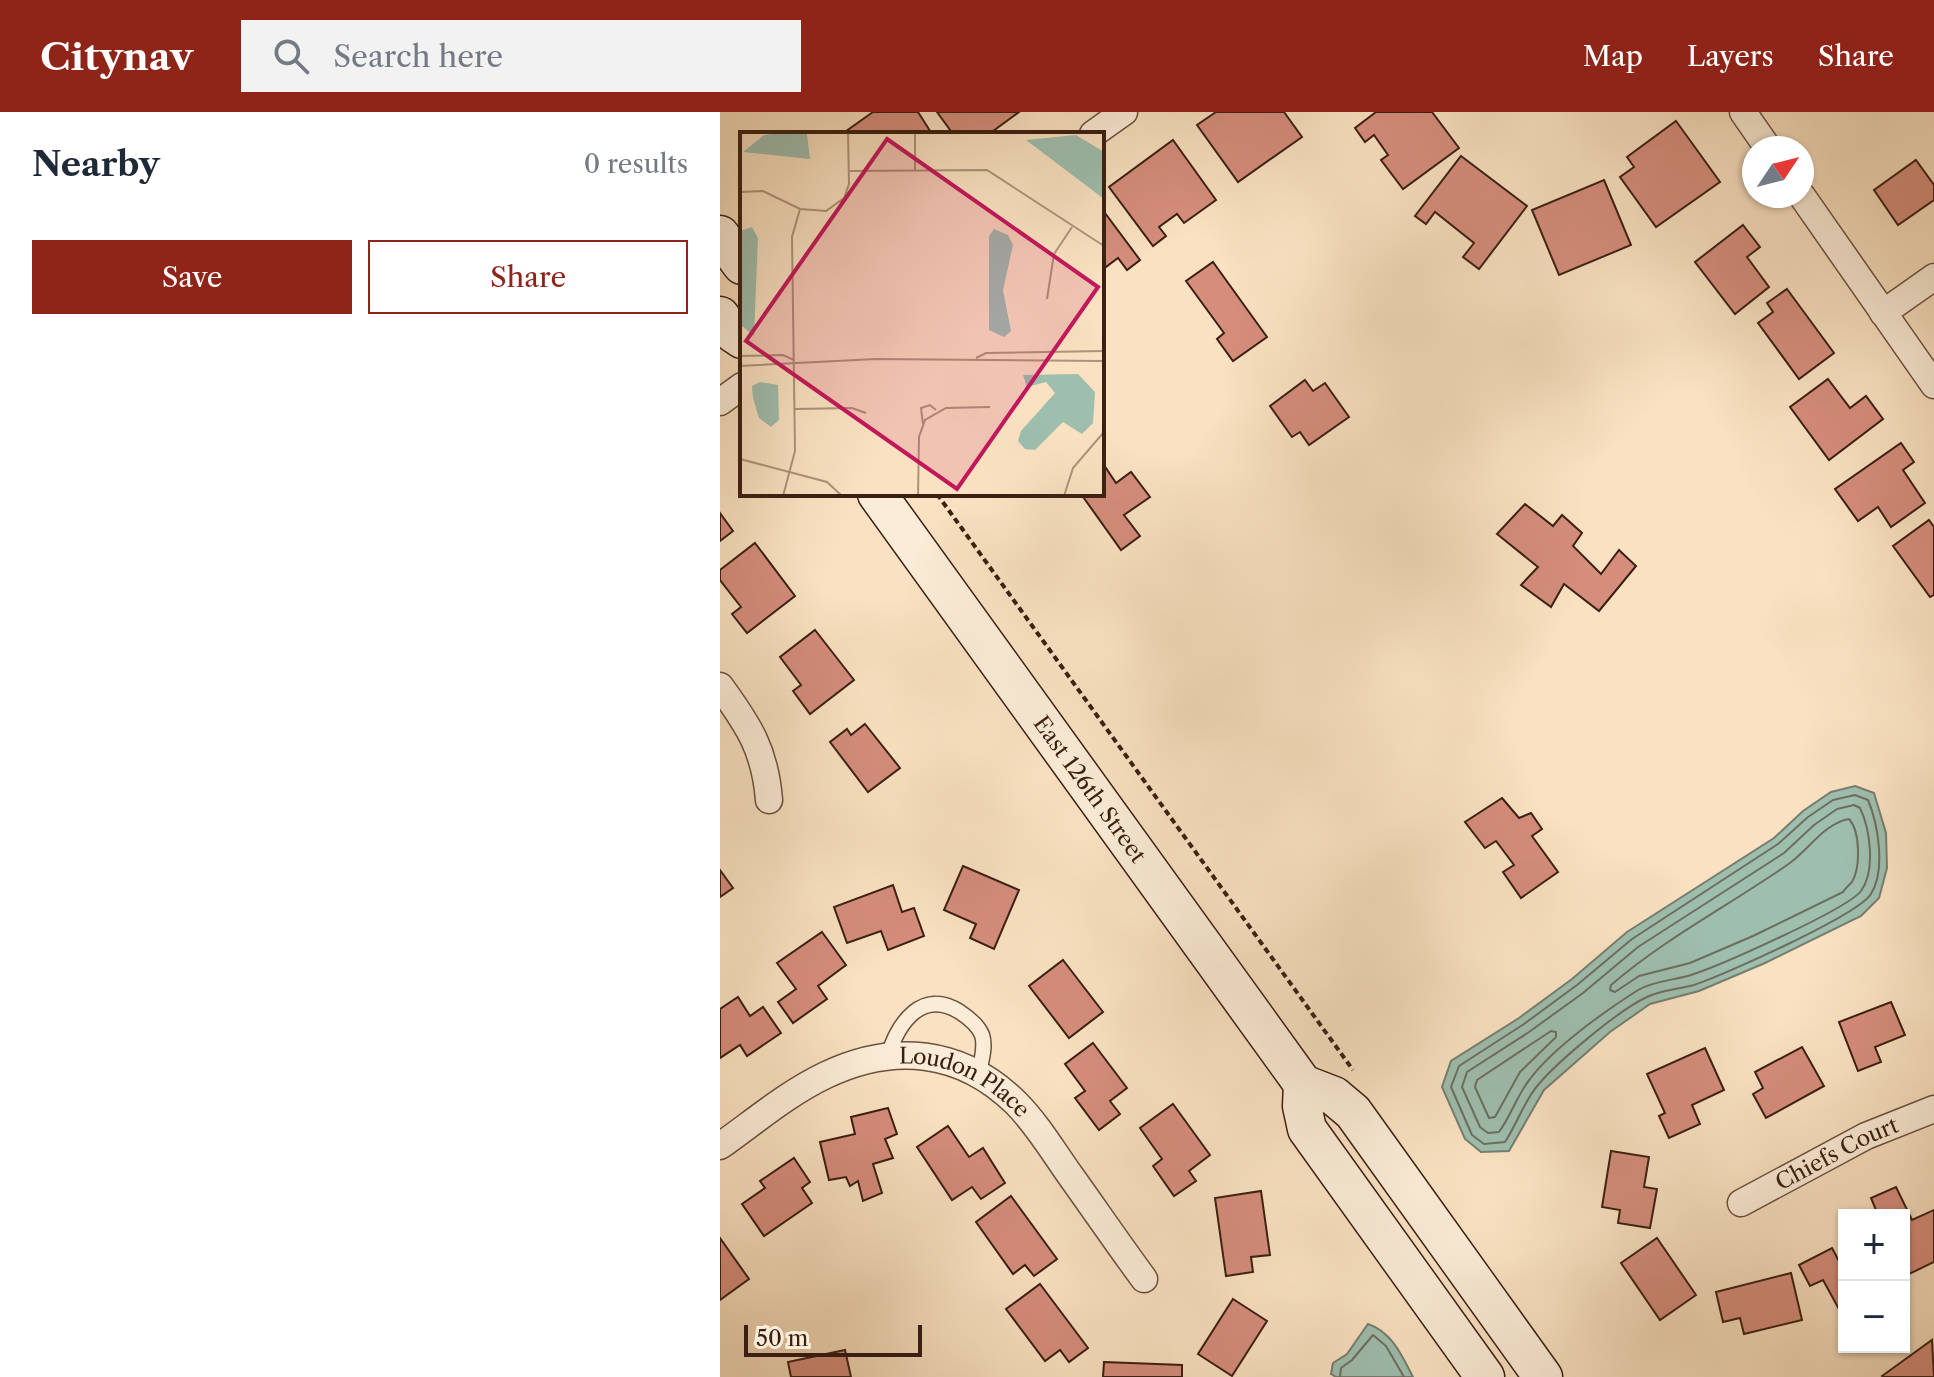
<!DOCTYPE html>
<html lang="en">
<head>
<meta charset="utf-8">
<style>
	body { margin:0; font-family:"Libre Caslon Text",serif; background:#f2f2f3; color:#1f2937 }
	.controls { position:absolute; right:24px; bottom:24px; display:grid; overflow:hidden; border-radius:0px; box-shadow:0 2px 6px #0004 }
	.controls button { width:72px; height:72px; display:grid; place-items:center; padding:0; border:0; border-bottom:2px solid #e0e1e3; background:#fff; color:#1f2937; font:40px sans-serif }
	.compass { position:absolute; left:1022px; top:24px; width:72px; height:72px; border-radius:50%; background:#fff; box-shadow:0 2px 6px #0004; rotate:55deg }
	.scale { position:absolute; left:24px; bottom:20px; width:178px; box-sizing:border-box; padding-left:8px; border:4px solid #3b1f12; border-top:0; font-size:22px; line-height:28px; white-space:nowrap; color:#3b1f12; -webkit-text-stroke:6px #fbecd7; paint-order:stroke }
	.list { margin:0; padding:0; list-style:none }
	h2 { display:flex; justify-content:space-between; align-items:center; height:104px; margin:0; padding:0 32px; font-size:34px }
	h2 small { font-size:26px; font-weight:400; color:#747a83 }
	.actions { display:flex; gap:16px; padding:24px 32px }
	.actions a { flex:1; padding:18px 0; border:2px solid #8f2418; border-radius:0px; text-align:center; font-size:28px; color:#8f2418 }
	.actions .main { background:#8f2418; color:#fff }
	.icon { flex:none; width:44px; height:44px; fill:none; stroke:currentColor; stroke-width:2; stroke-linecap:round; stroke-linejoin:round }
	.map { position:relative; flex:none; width:1214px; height:1265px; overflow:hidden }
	header { display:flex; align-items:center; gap:48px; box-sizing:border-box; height:112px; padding:0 40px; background:#8f2418; color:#fff }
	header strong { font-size:38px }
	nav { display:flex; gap:44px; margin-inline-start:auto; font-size:28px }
	.search { width:560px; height:72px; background:#f2f2f3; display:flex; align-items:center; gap:20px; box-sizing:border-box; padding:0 28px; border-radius:0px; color:#747a83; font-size:30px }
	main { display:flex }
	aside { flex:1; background:#fff }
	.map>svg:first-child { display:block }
	.water { fill:#9ebeae; stroke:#767e70; stroke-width:2 }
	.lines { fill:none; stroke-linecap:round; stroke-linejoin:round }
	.shore { stroke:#6c6e60; stroke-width:2 }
	.building { fill:#d58d7c; stroke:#3b1f12; stroke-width:2 }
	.service-casing { stroke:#6a503e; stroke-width:17 }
	.minor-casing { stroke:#6a503e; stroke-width:29 }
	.secondary-casing { stroke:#3b1f12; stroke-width:41 }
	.path { stroke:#3b1f12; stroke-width:4; stroke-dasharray:6 4; stroke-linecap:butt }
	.service { stroke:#fbecd7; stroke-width:14 }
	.minor { stroke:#fbecd7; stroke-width:26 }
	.secondary { stroke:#fbecd7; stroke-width:38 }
	.labels { text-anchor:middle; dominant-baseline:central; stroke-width:8; stroke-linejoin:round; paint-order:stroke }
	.street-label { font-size:22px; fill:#3b1f12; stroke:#fbecd7 }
	.inset-road { fill:none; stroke:#ad937b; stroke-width:2 }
	.view { fill:#c2185b; fill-opacity:0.15; stroke:#c2185b; stroke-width:4 }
	.inset-edge { fill:none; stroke:#3b1f12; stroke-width:4 }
</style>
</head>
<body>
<header>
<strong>Citynav</strong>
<div class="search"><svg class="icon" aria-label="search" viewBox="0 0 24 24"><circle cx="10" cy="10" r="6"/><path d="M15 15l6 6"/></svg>Search here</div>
<nav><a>Map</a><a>Layers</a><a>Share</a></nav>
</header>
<main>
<aside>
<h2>Nearby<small>0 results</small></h2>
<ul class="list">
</ul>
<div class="actions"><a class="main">Save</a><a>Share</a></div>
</aside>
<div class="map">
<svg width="1214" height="1265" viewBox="0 0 1214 1265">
	<rect width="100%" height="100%" fill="#f9e1c1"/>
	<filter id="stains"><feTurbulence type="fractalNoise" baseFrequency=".0025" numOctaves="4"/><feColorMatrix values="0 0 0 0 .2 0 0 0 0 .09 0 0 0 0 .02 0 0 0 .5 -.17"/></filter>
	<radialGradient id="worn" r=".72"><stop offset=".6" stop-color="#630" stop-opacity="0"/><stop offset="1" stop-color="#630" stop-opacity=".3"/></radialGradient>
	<!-- water -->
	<g class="water">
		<polygon points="1135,674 1154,681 1166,721 1167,756 1159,786 1141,804 1045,851 979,879 930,892 890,920 824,978 789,1039 761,1040 745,1027 722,975 731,949 799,906 852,867 907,820 1054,726 1083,699 1111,680"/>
		<path d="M648,1212C672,1220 682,1244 693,1265H616L611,1262L613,1251L627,1242Z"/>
	</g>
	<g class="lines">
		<!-- shore -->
		<g class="shore">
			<path d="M1135,683L1148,688C1158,712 1166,758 1151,782C1138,803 1002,864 974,873C959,877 941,878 927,885C900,897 837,950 818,973C804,989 797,1012 785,1030L764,1032L752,1023L731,975L739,954L804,912L857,873L912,827L1058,732L1088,705L1113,688Z"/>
			<path d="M1134,693L1140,696C1150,717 1156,758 1141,779C1126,798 999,854 971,863C955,868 933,869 918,878C885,899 833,936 810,967C797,983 791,1004 779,1020L768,1021L760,1015L742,975L747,960L809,920L863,881L918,835L1064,741L1094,713L1117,697Z"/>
			<path d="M1129,707C1140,719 1141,754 1132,770C1131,771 1124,778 1123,780L1033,824L970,851L919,864L895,880L890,878L891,873C947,825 1010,793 1070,751C1089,737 1105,711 1129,707Z"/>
			<polygon points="831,919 836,920 836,925 800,960 775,1005 769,1006 755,975 757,968"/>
			<polyline points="620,1265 621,1256 632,1248 653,1223 666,1234 684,1265"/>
		</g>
	</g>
	<!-- building -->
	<g class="building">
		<polygon points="153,0 198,0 212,22 122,22"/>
		<polygon points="217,0 299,0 269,22 233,22"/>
		<polygon points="496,0 564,0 582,25 518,70 477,13"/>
		<polygon points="656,0 712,0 739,36 683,77 661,48 668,43 654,23 645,30 635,16"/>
		<polygon points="956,9 1000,70 936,115 900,65 914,55 907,45"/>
		<polygon points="453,28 496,88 464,111 457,102 439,115 446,124 433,134 389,75"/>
		<polygon points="741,44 807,94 759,157 743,145 754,131 715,100 706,112 695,104"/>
		<polygon points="1196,48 1214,73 1214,88 1178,113 1154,78"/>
		<polygon points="884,68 911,133 839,163 812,98"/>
		<polygon points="382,97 420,148 407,158 398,146 382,158"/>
		<polygon points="1023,113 1040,135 1027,145 1049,175 1015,202 975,150"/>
		<polygon points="493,150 547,225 513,249 497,227 504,221 466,169"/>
		<polygon points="1067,177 1114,241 1079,267 1038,211 1053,200 1047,191"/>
		<polygon points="1108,267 1130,296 1146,284 1163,307 1109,348 1070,295"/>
		<polygon points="585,268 593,279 605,271 629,305 589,333 580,320 572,325 550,294"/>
		<polygon points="1181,331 1194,350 1183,358 1205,391 1171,415 1158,395 1138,409 1115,377"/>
		<polygon points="384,353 396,371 411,360 430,385 404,403 420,424 401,438 361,382 382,382"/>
		<polygon points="805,392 833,414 842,403 862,421 853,434 881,462 899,438 916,454 879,499 844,472 831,495 801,473 818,455 777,422"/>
		<polygon points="0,401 13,419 0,429"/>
		<polygon points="1209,408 1214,415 1214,483 1210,485 1173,434"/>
		<polygon points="35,431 75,484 27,521 12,502 21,495 0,468 0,458"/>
		<polygon points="95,518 134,568 90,602 73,579 81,573 60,545"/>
		<polygon points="145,612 180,656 148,680 110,630 127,617 131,623"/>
		<polygon points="782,686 799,706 811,701 822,717 812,724 838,760 801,786 783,760 794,753 776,729 765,736 745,710"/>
		<polygon points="243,754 299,778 274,837 250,826 256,812 224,798"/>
		<polygon points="0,758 13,776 0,785"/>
		<polygon points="173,773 182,800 194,796 204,824 168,838 161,819 127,831 114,795"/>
		<polygon points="102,820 126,853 98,874 107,887 73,911 58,890 76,877 57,851"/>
		<polygon points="343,848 383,900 349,926 309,874"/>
		<polygon points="18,885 30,904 43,895 61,921 27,944 20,933 0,946 0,897"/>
		<polygon points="1171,890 1185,923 1155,935 1161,950 1138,959 1119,910"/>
		<polygon points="373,931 407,976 390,989 400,1002 379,1018 355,986 365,979 345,952"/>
		<polygon points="1082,935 1104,974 1046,1006 1033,982 1043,976 1035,960"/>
		<polygon points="985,936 1004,978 972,993 980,1012 949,1026 939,1004 945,1001 927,962"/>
		<polygon points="453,992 490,1043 469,1059 476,1069 454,1084 433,1054 442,1047 420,1016"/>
		<polygon points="168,996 177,1022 165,1027 173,1046 153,1052 162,1081 143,1089 138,1069 130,1074 126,1065 109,1068 100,1030 135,1022 131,1005"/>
		<polygon points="228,1014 249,1045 263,1036 285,1071 261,1087 252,1075 232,1088 197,1035"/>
		<polygon points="891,1039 929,1045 924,1075 937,1077 930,1116 898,1111 900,1098 882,1095"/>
		<polygon points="74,1046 90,1070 82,1076 92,1091 44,1124 22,1092 45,1076 40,1069"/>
		<polygon points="1176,1075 1192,1108 1214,1098 1214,1150 1187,1163 1184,1157 1184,1103 1158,1103 1151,1086"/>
		<polygon points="541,1079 550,1143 531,1145 533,1160 506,1164 495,1086"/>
		<polygon points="291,1084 337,1147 314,1164 305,1153 293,1162 256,1110"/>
		<polygon points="0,1126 29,1167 0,1188"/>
		<polygon points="937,1126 976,1183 940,1208 901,1151"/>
		<polygon points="1112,1136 1120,1151 1124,1149 1124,1197 1120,1199 1103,1168 1090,1174 1079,1153"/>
		<polygon points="1071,1161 1082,1208 1024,1222 1020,1206 1003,1210 996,1180"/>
		<polygon points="320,1172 368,1236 349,1250 340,1238 325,1249 286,1197"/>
		<polygon points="513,1187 547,1209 512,1264 478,1242"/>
		<polygon points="1212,1228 1214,1265 1163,1265 1162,1264"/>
		<polygon points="125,1238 131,1265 71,1265 68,1250"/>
		<polygon points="384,1250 462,1253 462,1265 383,1265"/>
	</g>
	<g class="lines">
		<defs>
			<path id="service" d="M168,944C178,911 202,876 240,900C249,906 258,913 262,923C266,935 261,949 259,961"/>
			<g id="minor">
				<polyline points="1023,0 1048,36"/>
				<polyline points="373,22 404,0"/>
				<polyline points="1082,84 1214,273"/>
				<polyline points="1163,201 1214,165"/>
				<polyline points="0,290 22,274"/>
				<path d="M0,574C29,614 45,638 49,688"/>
				<path id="s1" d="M0,1034C34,1010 68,981 106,963C173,931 241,937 296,991C317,1012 333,1039 350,1063C375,1098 399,1133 424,1167"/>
				<path id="s2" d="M1021,1091L1146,1024L1214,997"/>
			</g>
			<g id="secondary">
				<polyline points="0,123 22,153"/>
				<polyline points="0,204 13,221 22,227"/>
				<path id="s3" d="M157,382L583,972L614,984L633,1000L823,1265"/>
				<polyline points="583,972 582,994 587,1017 765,1265"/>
			</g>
		</defs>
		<!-- service casing -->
		<use href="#service" class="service-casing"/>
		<!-- minor casing -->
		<use href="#minor" class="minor-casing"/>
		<!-- secondary casing -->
		<use href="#secondary" class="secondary-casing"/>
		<!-- path -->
		<polyline class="path" points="217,382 633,958"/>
		<!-- service -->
		<use href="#service" class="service"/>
		<!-- minor -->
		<use href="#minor" class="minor"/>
		<!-- secondary -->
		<use href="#secondary" class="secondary"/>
	</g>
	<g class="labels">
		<!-- street labels -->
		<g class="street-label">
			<text stroke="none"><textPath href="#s3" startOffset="364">East 126th Street</textPath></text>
			<text stroke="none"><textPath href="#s1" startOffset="276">Loudon Place</textPath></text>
			<text stroke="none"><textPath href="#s2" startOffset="108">Chiefs Court</textPath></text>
		</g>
	</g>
	<!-- overview -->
	<g transform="translate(20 20)">
		<rect width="364" height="364" fill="#f9e1c1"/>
		<path d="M46,0L67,2L70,27L3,20L24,3ZM336,3L364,20V67L286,8ZM12,95L18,106L14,204L2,194L0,149V99ZM254,97L268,103L273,113L263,158L271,199L264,205L249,198V104ZM338,242L355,260L353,291L342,302L323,290L295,318L285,317L278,309L281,299L315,261L306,250L287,255L283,243ZM20,250L38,253L39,288L31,295L19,286L13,266L12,254Z" fill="#9ebeae"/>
		<path class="inset-road" d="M175,0V39M110,39L247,38L364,114M0,60L23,59L60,77L86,79L104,66L109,52L108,0M307,167L314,122L332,95M0,224L43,223L54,228M236,226L246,221L364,219M0,234L136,227L364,229M55,277L112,276L126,281M183,292L181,276L190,273L196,278M0,327L87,350L102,364M43,364L55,319L52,105L60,77M178,364L179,305L185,288L206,276L250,275M324,364L333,336L364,300"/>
		<path class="view" d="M147,7L358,155L217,357L6,209Z"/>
		<rect width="364" height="364" class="inset-edge"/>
	</g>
	<rect width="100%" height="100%" filter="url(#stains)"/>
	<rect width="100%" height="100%" fill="url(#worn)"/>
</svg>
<div class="controls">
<button>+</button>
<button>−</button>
</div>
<svg class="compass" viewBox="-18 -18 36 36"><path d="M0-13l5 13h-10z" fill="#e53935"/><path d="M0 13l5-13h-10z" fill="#747a83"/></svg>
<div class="scale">50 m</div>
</div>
</main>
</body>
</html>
